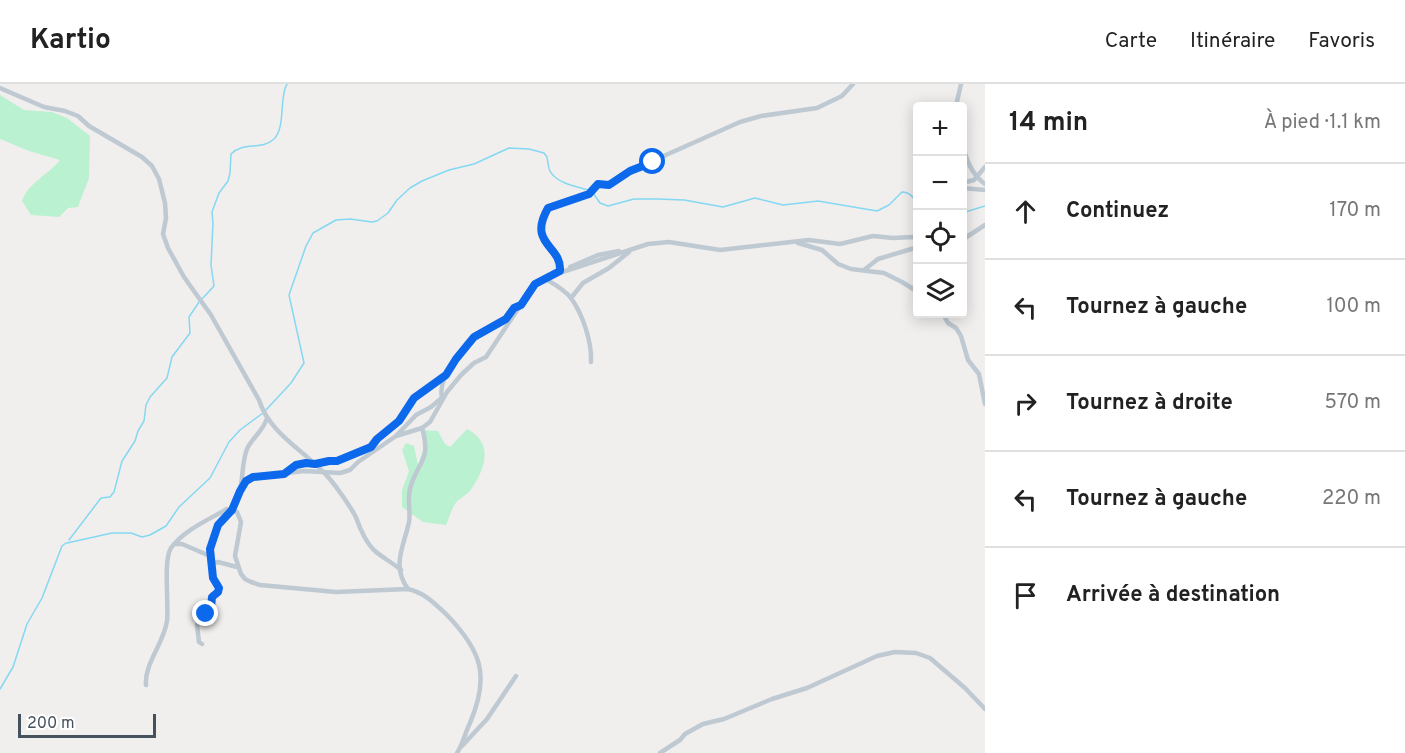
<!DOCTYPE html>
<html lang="fr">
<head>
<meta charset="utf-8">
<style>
	body { margin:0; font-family:Overpass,sans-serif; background:#f6f6f6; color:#222 }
	.controls { position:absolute; right:18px; top:18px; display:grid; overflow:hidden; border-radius:6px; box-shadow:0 3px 15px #0003 }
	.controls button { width:54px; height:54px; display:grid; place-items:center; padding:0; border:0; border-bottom:2px solid #e0e0e0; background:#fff; color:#222; font:30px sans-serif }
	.scale { position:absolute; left:18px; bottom:15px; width:138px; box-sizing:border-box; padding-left:6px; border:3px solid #45515d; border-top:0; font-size:16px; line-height:21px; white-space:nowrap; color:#45515d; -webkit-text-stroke:4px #fff; paint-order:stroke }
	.stop { position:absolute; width:18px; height:18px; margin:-14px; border:4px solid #0d69ec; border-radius:50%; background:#fff }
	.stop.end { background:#0d69ec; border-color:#fff; box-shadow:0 2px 6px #0008 }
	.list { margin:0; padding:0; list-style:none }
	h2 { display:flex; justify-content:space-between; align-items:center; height:78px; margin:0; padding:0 24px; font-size:26px }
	h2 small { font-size:20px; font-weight:400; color:#767676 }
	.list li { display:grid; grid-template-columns:39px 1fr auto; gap:18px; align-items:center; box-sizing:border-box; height:96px; padding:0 24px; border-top:2px solid #e0e0e0 }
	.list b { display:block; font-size:22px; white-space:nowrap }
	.list em { font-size:20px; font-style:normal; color:#767676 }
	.icon { flex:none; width:33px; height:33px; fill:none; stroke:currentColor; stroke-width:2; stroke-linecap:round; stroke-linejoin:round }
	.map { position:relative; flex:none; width:985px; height:669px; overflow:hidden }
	header { display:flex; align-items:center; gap:36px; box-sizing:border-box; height:84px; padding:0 30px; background:#fff; border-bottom:2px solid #e0e0e0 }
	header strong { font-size:28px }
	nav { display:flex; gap:33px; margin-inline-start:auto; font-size:21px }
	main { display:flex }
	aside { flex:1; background:#fff }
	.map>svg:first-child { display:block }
	.green { fill:#baf2d1 }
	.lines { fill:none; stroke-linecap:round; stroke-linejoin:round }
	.stream { stroke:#84d8f2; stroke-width:1.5 }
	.minor { stroke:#bec9d2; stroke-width:4.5 }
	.route { stroke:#0d69ec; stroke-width:8 }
</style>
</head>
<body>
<header>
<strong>Kartio</strong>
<nav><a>Carte</a><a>Itinéraire</a><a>Favoris</a></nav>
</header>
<main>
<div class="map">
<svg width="985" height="669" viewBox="0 0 985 669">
	<rect width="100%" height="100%" fill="#f1eeee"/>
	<!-- green -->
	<g class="green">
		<path d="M0,11L24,26L52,28L67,34L90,52L89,94L78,123L68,124L59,133L31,131L22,117C28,99 48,91 60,76L29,67L0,55Z"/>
		<path d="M467,345C495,359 485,387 469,408C465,412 458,415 455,420C451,426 449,435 446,441L423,438L402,423V406L409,387L402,366L406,359L414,362L418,381L424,363L422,346L438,347L445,360L450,363Z"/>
	</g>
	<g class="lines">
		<!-- stream -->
		<g class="stream">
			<path d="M593,109L600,119L608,122L634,115H657L684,116L723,123L755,114L783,121L818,117L877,127L889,121L902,108C910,108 914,114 918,121"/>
			<polyline points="962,129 985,122"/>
			<path d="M202,215L214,202L211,181L213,139L212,128L219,109L228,97L230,89L231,70C244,57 261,67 274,55C286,43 279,12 287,0"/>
			<path d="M266,326L291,299L304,279L289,211L306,162L313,149L336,136L350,135L372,138L377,137L388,129L397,116L410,104L422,97L449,86L474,80L509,64L529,65L544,69L547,73C548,78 548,83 550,87C556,99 577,103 589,106"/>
			<polyline points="69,456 101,414 110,413 114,408 122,377 135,357 138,347 144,337 146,321 150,313 167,294 172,273 190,249 189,233 199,218"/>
			<polyline points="67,459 112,449 131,449 142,453 150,451 166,442 179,423 210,394 229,358 240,346 263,329"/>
			<polyline points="0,605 13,583 27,540 42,514 62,462 66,459"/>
		</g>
		<!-- minor -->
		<g class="minor">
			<path d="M0,4L44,23L65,27L78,32L89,42L142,73L152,82L159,95L165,119L166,134L163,150L168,164L184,193L211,231L259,316C270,351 306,367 329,394C335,401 354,427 357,436C360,445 367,460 375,467C383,474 393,479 401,486"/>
			<polyline points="956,22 961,0"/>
			<path d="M962,60C967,76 971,90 985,100"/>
			<polyline points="962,99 974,96 985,83"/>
			<polyline points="962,104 985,106"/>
			<polyline points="962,156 985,141"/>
			<polyline points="798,159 822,166 838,180 851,185 884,189 902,198 918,208"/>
			<polyline points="570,183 598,171 619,167"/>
			<polyline points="864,186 878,175 918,163"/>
			<path d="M560,187C562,161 527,161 548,124L589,110L599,100L609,101L630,87L740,38L761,32L817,24L842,12L853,0"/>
			<path d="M544,194C554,200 564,205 571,214C583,231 592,258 591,278"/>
			<polyline points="571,214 583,199 609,184 629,168"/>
			<polyline points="943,230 948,239 956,244 961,252 968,276 979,290 985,320"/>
			<path d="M442,313C437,294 464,261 479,250C487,243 499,240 508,233C514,228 513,224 521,221"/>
			<polyline points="396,352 416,331 431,323 444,312"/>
			<polyline points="371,363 377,355 399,337 416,312 444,293"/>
			<path d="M286,388C304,375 318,381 337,377C349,375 361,366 374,362"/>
			<polyline points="240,407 246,397 253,393 304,387 340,389 350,386 358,378 396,352 422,344 430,338 447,308 461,291 474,279 486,273 528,210 535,200 544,194 648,160 669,158 720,166 809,156 840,160 873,152 893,154 913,153 918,156"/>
			<polyline points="175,460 182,460 210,472"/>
			<polyline points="211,480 218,478 237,483"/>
			<path d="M408,505C391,482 404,462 409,438C411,428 407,416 410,405C417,377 432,378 422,344"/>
			<path d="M202,560L199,558L197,541L211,523L212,513L218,508L219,504C208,485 207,462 218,442C225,429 235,424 240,407C243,393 242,378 247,365C252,354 264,346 267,334"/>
			<path d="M146,601C144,580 164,559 167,537C169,521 163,476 171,464C184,446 208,436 227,425L237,428L241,438L235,472L241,490L245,495L251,498L260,501L336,508L408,505C425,509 434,519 446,530C482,567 490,592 470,639C465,649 463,660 457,669"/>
			<polyline points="462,662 487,635 516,592"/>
			<polyline points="660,669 680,656 685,650 703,640 724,635 772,615 807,604 877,572 895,568 916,569 930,574 965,604 985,625"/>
		</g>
	</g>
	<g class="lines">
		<!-- route -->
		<path class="route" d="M206,530L211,523L212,513L218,508L219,504L213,494L210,465L218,441L232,426L240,407L246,397L253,393L284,390L296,381L306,379L315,380L329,377H337L371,363L377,355L399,337L414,314L446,291L456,275L474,253L506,235L514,224L521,221L535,200L560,187C562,161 527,161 548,124L589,110L598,100L609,101L630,87L653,78"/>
	</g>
</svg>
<div class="controls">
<button>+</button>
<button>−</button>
<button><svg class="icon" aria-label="locate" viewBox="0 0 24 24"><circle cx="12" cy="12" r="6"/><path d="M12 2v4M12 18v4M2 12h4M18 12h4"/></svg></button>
<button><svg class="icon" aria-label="layers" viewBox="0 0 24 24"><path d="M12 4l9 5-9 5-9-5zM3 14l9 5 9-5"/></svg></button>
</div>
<div class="scale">200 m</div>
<div class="stop" style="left:653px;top:78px"></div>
<div class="stop end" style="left:206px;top:530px"></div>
</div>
<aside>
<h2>14 min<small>À pied · 1.1 km</small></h2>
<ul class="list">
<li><svg class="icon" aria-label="ahead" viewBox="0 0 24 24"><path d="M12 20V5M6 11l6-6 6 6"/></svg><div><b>Continuez</b></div><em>170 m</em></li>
<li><svg class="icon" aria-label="left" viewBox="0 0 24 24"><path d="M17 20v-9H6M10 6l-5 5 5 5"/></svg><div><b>Tournez à gauche</b></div><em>100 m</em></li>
<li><svg class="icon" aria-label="right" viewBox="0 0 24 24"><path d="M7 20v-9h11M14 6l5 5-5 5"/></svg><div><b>Tournez à droite</b></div><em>570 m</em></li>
<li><svg class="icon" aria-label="left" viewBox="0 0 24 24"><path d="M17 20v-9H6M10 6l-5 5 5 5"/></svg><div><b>Tournez à gauche</b></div><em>220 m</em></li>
<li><svg class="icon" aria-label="arrive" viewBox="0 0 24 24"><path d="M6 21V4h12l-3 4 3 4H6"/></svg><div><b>Arrivée à destination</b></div></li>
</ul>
</aside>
</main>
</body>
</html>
